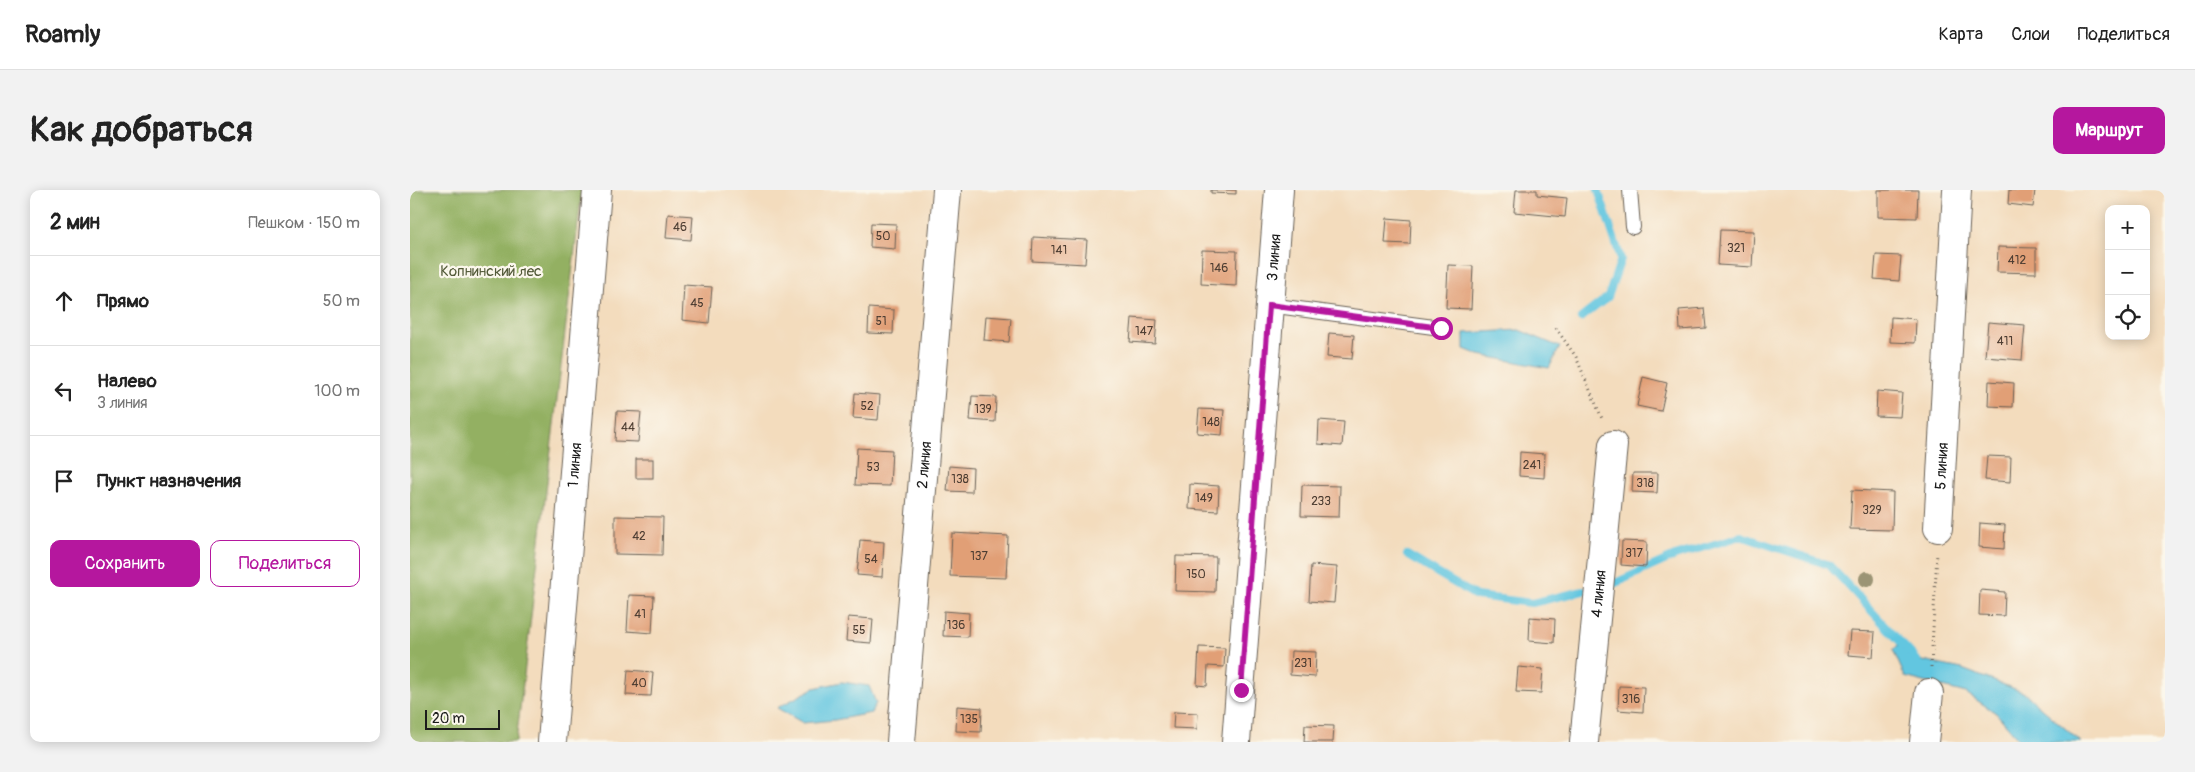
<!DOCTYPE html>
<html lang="ru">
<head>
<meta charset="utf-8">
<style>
	body { margin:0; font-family:Pangolin,sans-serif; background:#f2f2f2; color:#222 }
	.controls { position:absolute; right:15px; top:15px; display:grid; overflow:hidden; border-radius:10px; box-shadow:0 2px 12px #0003 }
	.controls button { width:45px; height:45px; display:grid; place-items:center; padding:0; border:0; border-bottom:1px solid #e0e0e0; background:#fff; color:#222; font:25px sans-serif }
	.scale { position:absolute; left:15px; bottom:12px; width:75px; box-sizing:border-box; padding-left:5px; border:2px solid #1c1c1c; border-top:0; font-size:14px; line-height:18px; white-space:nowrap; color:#1c1c1c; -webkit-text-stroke:4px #fbf7ec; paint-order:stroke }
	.stop { position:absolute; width:15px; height:15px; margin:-11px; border:4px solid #b5179e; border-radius:50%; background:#fff }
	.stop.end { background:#b5179e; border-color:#fff; box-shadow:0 1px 5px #0008 }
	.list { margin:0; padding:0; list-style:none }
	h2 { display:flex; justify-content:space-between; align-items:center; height:65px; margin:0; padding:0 20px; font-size:21px }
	h2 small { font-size:16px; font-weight:400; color:#767676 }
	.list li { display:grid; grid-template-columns:32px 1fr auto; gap:15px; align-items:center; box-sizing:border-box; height:90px; padding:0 20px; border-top:1px solid #e0e0e0 }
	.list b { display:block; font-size:19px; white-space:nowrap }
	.list p { margin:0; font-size:16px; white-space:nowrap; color:#767676 }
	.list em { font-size:16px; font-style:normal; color:#767676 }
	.actions { display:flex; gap:10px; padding:15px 20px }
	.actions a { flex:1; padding:11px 0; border:1px solid #b5179e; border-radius:10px; text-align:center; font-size:18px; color:#b5179e }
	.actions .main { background:#b5179e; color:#fff }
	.icon { flex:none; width:28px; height:28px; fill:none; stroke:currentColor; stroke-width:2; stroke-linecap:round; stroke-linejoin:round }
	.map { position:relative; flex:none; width:1755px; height:552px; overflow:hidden; border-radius:10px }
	header { display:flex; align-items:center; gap:30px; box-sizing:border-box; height:70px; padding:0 25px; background:#fff; border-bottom:1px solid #e0e0e0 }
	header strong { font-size:24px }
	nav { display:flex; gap:28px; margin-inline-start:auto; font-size:18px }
	.intro { display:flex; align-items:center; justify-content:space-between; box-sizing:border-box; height:120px; padding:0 30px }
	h1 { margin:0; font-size:35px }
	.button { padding:12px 22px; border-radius:10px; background:#b5179e; color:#fff; font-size:18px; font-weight:700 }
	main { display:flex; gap:30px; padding:0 30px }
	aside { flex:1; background:#fff; border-radius:10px; box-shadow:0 2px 12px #0003 }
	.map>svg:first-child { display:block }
	.forest { fill:#93b062; stroke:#58663f }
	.water { fill:#62c6e0; stroke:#3f717e }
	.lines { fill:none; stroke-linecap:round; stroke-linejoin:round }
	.stream { stroke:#62c6e0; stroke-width:8 }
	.building { fill:#e19f76 }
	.lane-casing { stroke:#675f54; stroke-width:16 }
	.street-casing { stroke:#675f54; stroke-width:30 }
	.path { stroke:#675f54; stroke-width:3; stroke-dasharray:1 4; stroke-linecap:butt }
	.lane { stroke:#fff; stroke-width:14 }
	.street { stroke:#fff; stroke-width:28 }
	.tree { fill:#9b9474 }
	.route { stroke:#b5179e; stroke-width:6 }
	.labels { text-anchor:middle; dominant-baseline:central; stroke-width:4.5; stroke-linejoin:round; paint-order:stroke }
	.number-label { font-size:12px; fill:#4d3d32 }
	.street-label { font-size:15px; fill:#1c1c1c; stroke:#fbf7ec }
	.park-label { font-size:15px; fill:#535a39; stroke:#fbf7ec }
</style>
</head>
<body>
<header>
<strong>Roamly</strong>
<nav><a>Карта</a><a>Слои</a><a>Поделиться</a></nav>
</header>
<div class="intro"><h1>Как добраться</h1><a class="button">Маршрут</a></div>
<main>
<aside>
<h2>2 мин<small>Пешком · 150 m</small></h2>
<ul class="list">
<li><svg class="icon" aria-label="ahead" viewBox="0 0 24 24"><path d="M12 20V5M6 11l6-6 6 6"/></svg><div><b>Прямо</b></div><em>50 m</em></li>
<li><svg class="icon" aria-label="left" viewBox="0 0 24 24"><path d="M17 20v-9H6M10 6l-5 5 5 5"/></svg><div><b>Налево</b><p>3 линия</p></div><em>100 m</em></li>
<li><svg class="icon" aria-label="arrive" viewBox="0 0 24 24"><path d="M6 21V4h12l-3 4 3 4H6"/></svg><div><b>Пункт назначения</b></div></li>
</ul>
<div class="actions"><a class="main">Сохранить</a><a>Поделиться</a></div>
</aside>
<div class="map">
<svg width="1755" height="552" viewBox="0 0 1755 552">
	<rect width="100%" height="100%" fill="#fbf7ec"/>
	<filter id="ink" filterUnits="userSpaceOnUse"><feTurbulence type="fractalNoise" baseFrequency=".02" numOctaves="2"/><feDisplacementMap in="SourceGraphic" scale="10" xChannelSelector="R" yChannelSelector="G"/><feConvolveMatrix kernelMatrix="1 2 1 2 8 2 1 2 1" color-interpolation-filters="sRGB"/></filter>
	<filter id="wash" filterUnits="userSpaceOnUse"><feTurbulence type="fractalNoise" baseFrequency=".0096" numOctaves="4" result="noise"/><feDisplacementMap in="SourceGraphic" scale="20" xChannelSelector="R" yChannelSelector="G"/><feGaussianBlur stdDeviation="1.12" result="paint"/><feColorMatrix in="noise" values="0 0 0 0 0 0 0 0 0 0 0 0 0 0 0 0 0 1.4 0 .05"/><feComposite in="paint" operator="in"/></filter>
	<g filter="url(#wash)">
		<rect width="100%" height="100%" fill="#f3dcbd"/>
		<!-- forest -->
		<polygon class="forest" points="0,0 172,0 106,552 0,552"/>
		<!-- water -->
		<g class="water">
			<polygon points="1109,140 1150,157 1139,178 1069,165 1054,159 1054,143"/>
			<polygon points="1491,452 1508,470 1552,479 1613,502 1671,552 1611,552 1586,523 1556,503 1495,487 1483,460"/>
			<polygon points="432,492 459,496 466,513 461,523 425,530 393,533 367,518 404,498"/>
		</g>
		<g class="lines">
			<!-- stream -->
			<g class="stream">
				<polyline points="1171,128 1198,107 1211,69 1188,0"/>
				<polyline points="997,365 1066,406 1122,413 1173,401"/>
				<polyline points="1203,394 1265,366 1331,346 1419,375 1507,470"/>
			</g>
		</g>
		<g id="blocks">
			<!-- building -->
			<g class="building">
				<polygon points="801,0 826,0 826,4 801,3"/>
				<polygon points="1106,0 1127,0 1127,5 1157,8 1155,27 1104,22"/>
				<polygon points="1468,0 1508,0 1507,28 1468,27"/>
				<polygon points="1599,0 1625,0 1623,17 1598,14"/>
				<polygon points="258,24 283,26 281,50 256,48"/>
				<polygon points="977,28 1001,30 1000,54 975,53"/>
				<polygon points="461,33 486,34 485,59 460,57"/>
				<polygon points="1310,40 1344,41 1342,77 1308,75"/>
				<polygon points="623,47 677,50 675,74 622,71"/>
				<polygon points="1588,57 1626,58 1626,83 1587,82"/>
				<polygon points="792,60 827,61 826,96 791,94"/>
				<polygon points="1466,65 1491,66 1489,91 1464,89"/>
				<polygon points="1038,75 1063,76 1061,119 1036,118"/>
				<polygon points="274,95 302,97 299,133 272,130"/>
				<polygon points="459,118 484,120 483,144 458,143"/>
				<polygon points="1294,118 1296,138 1270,140 1269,120"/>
				<polygon points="576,126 601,128 599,152 574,150"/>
				<polygon points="1481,127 1506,129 1505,153 1480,152"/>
				<polygon points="722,128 747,130 745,154 720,152"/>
				<polygon points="1578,132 1615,135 1612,170 1575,167"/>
				<polygon points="919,143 944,145 942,169 917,167"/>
				<polygon points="1233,187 1257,193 1251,221 1227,216"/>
				<polygon points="1579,191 1604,193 1603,217 1578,216"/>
				<polygon points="1467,201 1492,203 1490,227 1466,226"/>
				<polygon points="445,203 470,205 468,230 443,228"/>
				<polygon points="562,206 586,207 585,232 560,230"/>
				<polygon points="789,219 814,220 812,245 787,243"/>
				<polygon points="207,221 231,222 228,252 205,251"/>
				<polygon points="909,230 934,232 932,256 908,254"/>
				<polygon points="447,258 482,260 480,296 445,295"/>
				<polygon points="1110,262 1135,264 1134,288 1109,286"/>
				<polygon points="1577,266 1601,267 1600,292 1575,290"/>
				<rect x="226" y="269" width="17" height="19"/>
				<polygon points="539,276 563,278 562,302 537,301"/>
				<polygon points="1223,283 1248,283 1247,303 1222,302"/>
				<polygon points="780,294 809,296 808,321 779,319"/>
				<polygon points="892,295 930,296 929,327 891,326"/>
				<polygon points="1442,300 1483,302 1482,340 1440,339"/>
				<polygon points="205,326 253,327 252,365 205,364"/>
				<polygon points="1570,333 1595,335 1594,359 1569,357"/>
				<polygon points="542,343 598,346 596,388 540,386"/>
				<polygon points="450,350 474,352 472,387 447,385"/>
				<polygon points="1212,351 1237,352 1236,377 1211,375"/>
				<polygon points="766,366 806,367 805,402 765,401"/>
				<polygon points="901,375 927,377 924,413 899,411"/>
				<polygon points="1570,400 1595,402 1594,426 1569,425"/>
				<polygon points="219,405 244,406 242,443 217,441"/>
				<polygon points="534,421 559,423 558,447 533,446"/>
				<polygon points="438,427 463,429 461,453 436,451"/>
				<polygon points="1120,427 1145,429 1144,453 1119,451"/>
				<polygon points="1440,441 1465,442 1463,467 1438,465"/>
				<polygon points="789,457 815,458 814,477 798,476 797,496 787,495"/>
				<polygon points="881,461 906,462 905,487 880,485"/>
				<polygon points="1108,477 1133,479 1131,503 1106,502"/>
				<polygon points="218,480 243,482 241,506 216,505"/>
				<polygon points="1209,496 1234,497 1233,522 1208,520"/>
				<polygon points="547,516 572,518 571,542 546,541"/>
				<polygon points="764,522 788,523 787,539 763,538"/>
				<polygon points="895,535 924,536 923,552 894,552"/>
			</g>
		</g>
	</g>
	<g filter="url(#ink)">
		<use href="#blocks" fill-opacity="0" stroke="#675f54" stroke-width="1"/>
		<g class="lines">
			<defs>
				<g id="lane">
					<polyline points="1220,0 1223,37"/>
					<polyline points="859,115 1031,138"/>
				</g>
				<g id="street">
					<path id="s1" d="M1528,338L1547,0"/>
					<path id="s2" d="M142,552L187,0"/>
					<path id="s3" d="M491,552L537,0"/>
					<path id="s4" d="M826,552L869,0"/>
					<path id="s5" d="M1174,552L1203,255"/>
					<polyline points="1514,552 1519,503"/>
				</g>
			</defs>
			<!-- lane casing -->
			<use href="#lane" class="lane-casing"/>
			<!-- street casing -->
			<use href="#street" class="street-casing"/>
			<!-- path -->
			<g class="path">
				<polyline points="1146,138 1166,167 1193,231"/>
				<polyline points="1521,477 1527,363"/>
			</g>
			<!-- lane -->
			<use href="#lane" class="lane"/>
			<!-- street -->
			<use href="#street" class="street"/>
		</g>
		<!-- trees -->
		<circle class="tree" cx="1457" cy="389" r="8"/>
	</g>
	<g class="lines" filter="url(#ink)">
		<!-- route -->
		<polyline class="route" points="831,500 859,115 1031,138"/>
	</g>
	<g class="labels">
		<!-- number labels -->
		<g class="number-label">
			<text x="270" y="37">46</text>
			<text x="473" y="46">50</text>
			<text x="1326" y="58">321</text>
			<text x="649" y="60">141</text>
			<text x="1607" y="70">412</text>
			<text x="809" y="78">146</text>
			<text x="287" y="113">45</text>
			<text x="471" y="131">51</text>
			<text x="734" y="141">147</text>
			<text x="1595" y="151">411</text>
			<text x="457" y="216">52</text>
			<text x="573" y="219">139</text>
			<text x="801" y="232">148</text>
			<text x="218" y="237">44</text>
			<text x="1122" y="275">241</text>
			<text x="463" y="277">53</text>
			<text x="550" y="289">138</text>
			<text x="1235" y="293">318</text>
			<text x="794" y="308">149</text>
			<text x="911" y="311">233</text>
			<text x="1462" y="320">329</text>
			<text x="229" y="346">42</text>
			<text x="1224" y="363">317</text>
			<text x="569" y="366">137</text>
			<text x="461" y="369">54</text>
			<text x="786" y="384">150</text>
			<text x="230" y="424">41</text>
			<text x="546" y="435">136</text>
			<text x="449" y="440">55</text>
			<text x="893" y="473">231</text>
			<text x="229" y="493">40</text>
			<text x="1221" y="509">316</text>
			<text x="559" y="529">135</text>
		</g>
		<!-- street labels -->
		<g class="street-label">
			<text stroke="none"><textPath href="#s4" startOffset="486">3 линия</textPath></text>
			<text stroke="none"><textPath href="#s2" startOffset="278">1 линия</textPath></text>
			<text stroke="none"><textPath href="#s3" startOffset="278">2 линия</textPath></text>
			<text stroke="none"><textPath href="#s1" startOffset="62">5 линия</textPath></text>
			<text stroke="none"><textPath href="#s5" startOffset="149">4 линия</textPath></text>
		</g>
		<!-- park labels -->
		<g class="park-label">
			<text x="81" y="81">Копнинский лес</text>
		</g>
	</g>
</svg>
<div class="controls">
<button>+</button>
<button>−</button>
<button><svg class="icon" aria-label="locate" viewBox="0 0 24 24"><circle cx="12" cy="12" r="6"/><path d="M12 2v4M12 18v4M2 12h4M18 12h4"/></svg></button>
</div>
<div class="scale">20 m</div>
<div class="stop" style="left:1031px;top:138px"></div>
<div class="stop end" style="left:831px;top:500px"></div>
</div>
</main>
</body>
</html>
